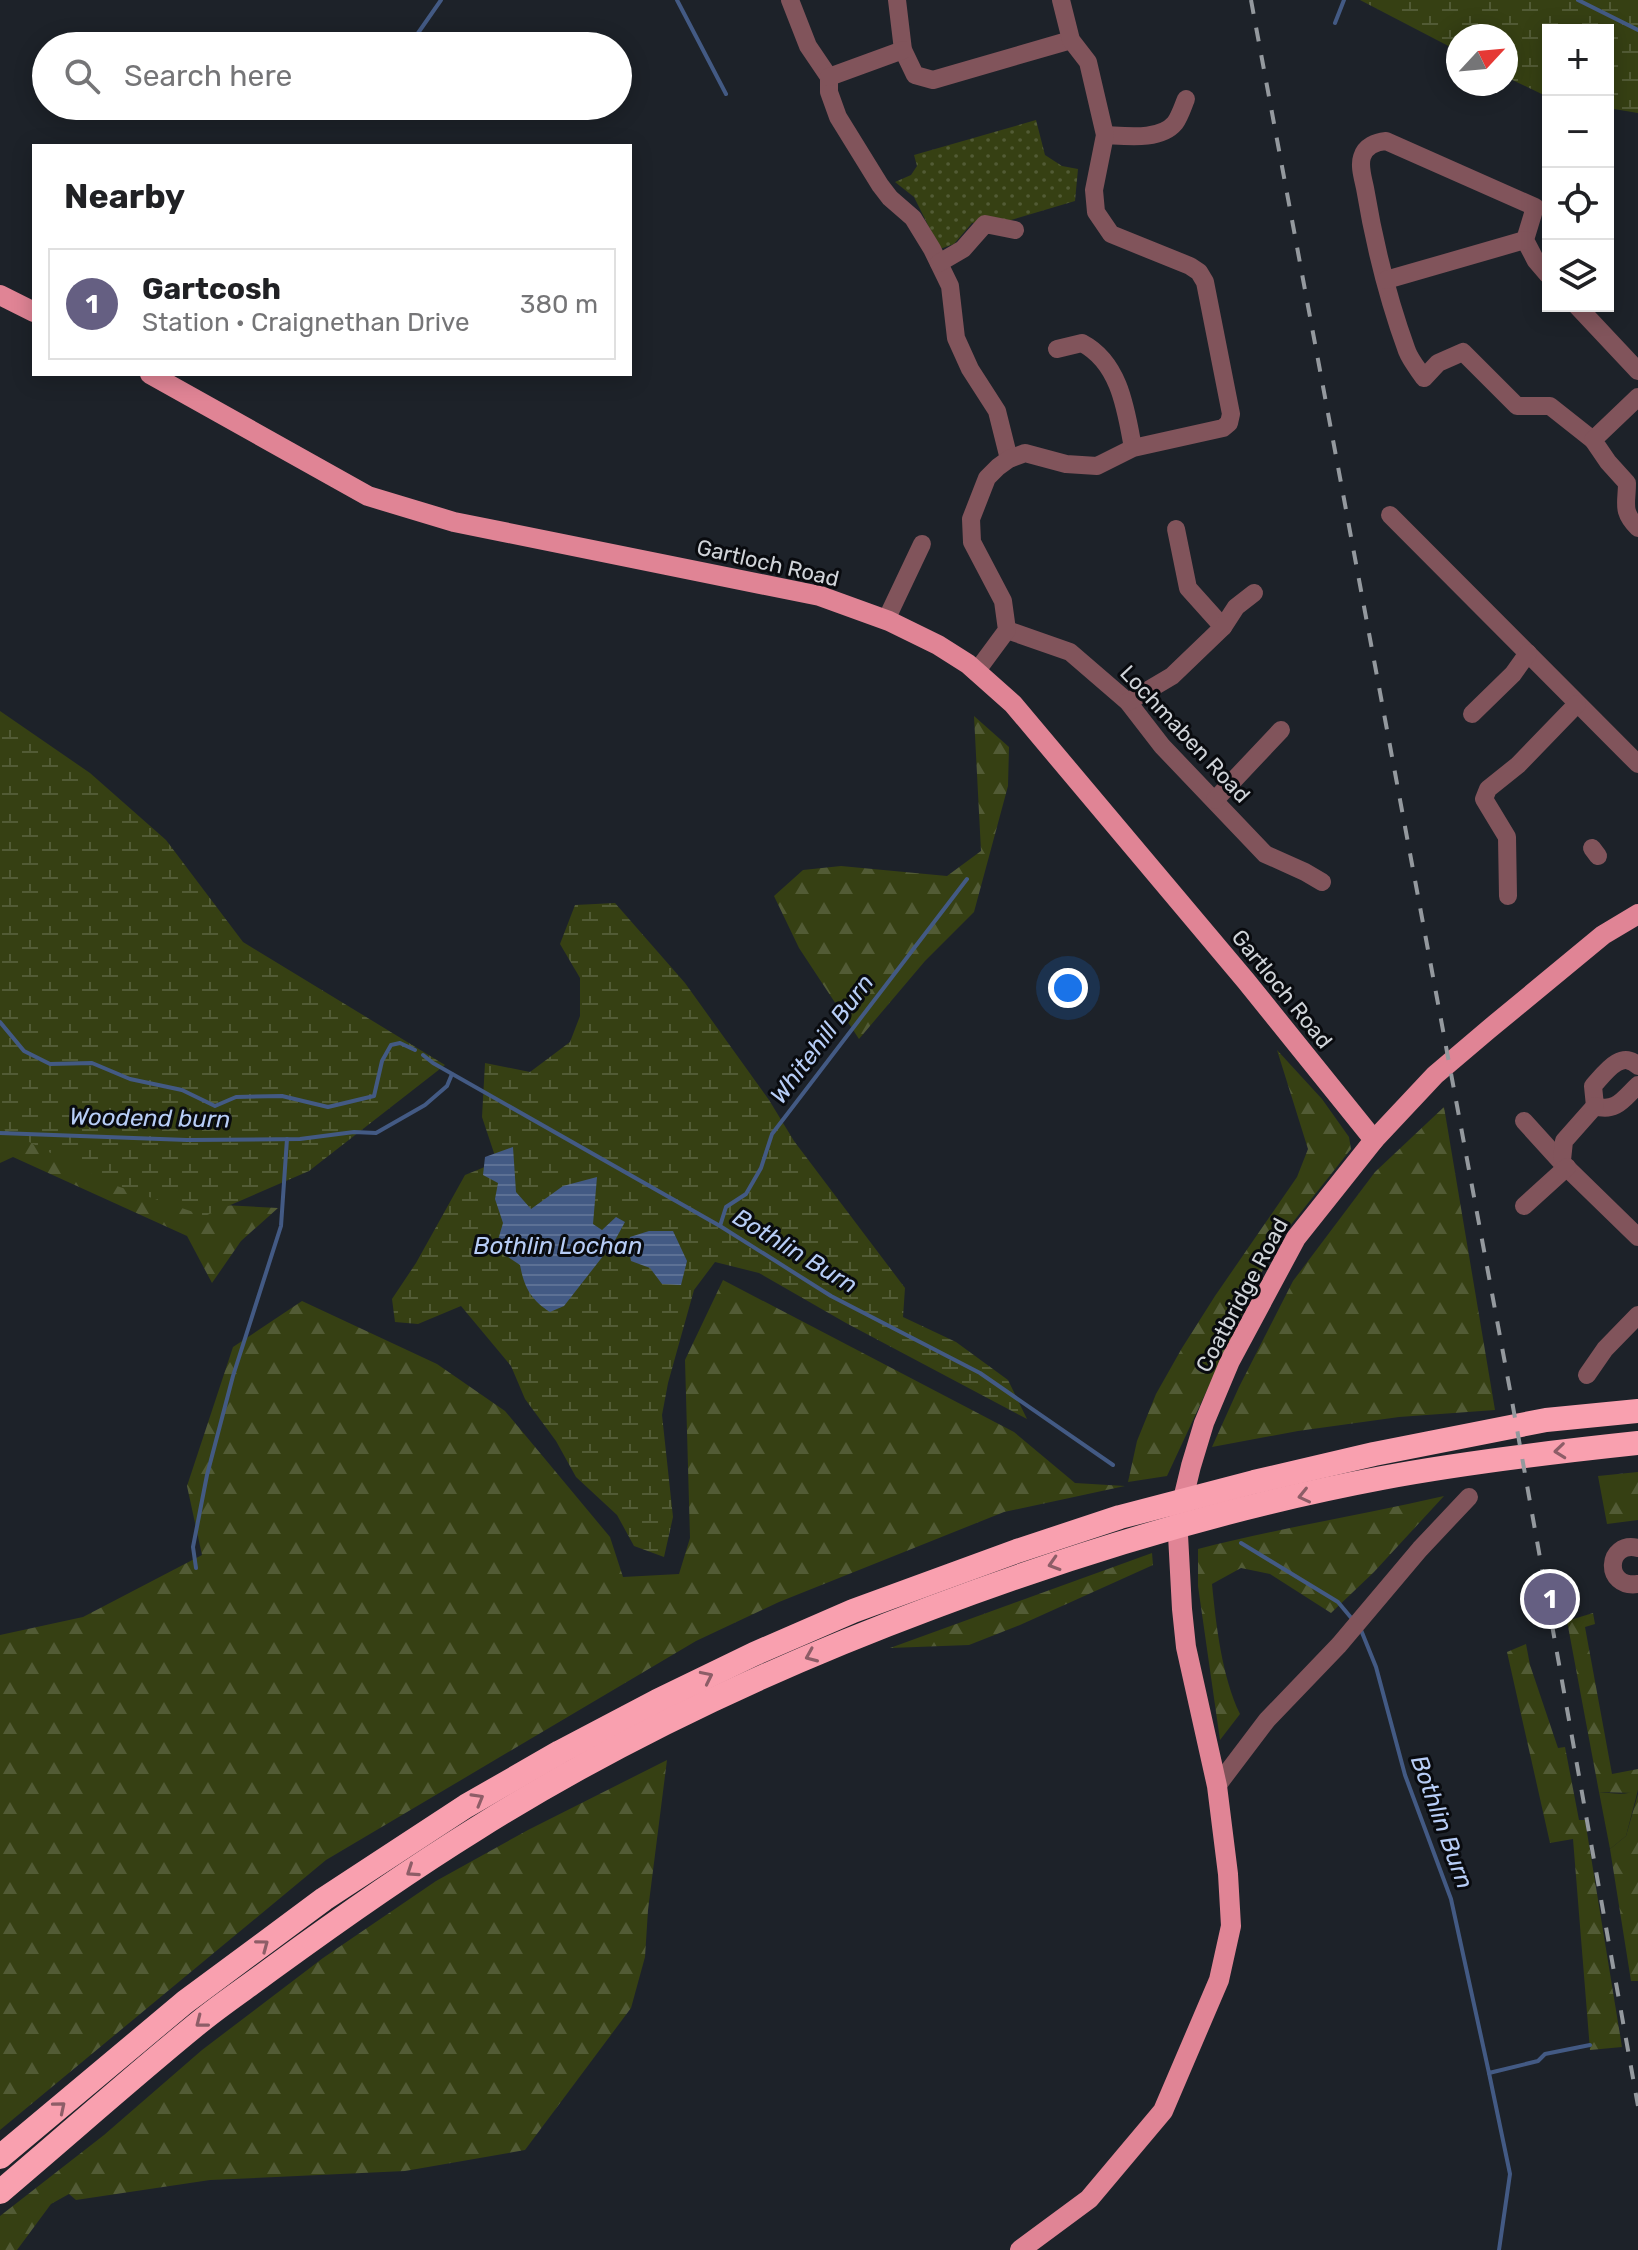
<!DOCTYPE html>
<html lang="en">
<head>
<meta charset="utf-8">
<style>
	body { margin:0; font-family:Rubik,sans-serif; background:#f6f6f6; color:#202124 }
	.controls { position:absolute; right:24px; top:24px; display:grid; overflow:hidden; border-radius:0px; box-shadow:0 4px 20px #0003 }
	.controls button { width:72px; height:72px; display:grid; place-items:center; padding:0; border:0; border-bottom:2px solid #e0e0e0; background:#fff; color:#202124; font:40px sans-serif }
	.compass { position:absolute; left:1446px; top:24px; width:72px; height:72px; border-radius:50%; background:#fff; box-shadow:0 4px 20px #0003; rotate:64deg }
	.you { position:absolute; left:1068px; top:988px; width:28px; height:28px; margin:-20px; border:6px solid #fff; border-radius:50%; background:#1a73e8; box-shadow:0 0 0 12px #1a73e833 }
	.badge { display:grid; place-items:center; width:52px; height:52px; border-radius:50%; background:#655f82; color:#fff; font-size:26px; font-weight:700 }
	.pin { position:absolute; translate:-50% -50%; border:4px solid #fff; box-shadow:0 2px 8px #0006 }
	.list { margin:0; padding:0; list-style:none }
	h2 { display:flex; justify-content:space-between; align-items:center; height:104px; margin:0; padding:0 32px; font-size:34px }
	h2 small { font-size:26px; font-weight:400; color:#757577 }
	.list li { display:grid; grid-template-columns:52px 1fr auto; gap:24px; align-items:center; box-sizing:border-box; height:112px; margin:0 16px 16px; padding:0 16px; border:2px solid #e0e0e0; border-radius:0px }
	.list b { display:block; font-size:30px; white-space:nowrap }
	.list p { margin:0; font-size:26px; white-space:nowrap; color:#757577 }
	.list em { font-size:26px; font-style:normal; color:#757577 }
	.icon { flex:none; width:44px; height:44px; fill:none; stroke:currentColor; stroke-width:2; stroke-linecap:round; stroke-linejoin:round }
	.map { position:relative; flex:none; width:1638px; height:2250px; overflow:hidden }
	.search { position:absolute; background:#fff; box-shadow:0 4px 20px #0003; left:32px; top:32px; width:600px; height:88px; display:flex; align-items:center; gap:20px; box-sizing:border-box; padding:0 28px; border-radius:44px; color:#757577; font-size:30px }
	.panel { position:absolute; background:#fff; box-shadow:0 4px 20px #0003; left:32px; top:144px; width:600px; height:232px; border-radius:0px }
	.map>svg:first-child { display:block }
	.grass { fill:#364013 }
	.forest { fill:url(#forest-firs) }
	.wetland { fill:url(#wetland-marsh) }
	.park { fill:url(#park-dots) }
	.water { fill:url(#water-rules) }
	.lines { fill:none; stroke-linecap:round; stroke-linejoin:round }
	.stream { stroke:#435a84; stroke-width:4 }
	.minor { stroke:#81545b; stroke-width:18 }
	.major { stroke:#e08495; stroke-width:20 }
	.highway { stroke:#f9a0af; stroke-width:24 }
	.rail { stroke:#94999e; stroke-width:4; stroke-dasharray:14 14; stroke-linecap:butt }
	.oneway { stroke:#8d5d67 }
	.labels { text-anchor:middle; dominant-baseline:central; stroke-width:6; stroke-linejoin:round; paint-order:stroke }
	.street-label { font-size:22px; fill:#d0d4d9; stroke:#090b0f }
	.water-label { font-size:24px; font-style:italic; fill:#b7cdf6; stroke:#090b0f }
</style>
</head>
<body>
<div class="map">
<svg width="1638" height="2250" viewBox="0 0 1638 2250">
	<defs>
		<pattern id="forest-firs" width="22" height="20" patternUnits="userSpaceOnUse" patternTransform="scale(2)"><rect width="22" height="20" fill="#364013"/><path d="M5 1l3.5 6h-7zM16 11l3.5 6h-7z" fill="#525b35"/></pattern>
		<pattern id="wetland-marsh" width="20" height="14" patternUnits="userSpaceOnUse" patternTransform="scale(2)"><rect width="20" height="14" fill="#364013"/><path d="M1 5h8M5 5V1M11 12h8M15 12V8" fill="none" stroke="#525b35"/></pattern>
		<pattern id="park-dots" width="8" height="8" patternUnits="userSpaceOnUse" patternTransform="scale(2)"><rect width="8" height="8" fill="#364013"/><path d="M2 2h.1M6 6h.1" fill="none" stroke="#525b35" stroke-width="1.8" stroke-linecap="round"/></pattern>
		<pattern id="water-rules" width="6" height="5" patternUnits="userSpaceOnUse" patternTransform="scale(2)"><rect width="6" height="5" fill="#435a84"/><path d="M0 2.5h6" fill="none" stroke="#5d7195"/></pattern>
	</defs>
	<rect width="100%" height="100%" fill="#1d2229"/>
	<!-- grass -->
	<path class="grass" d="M1638,1790L1626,1836L1610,1849L1599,1792C1611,1793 1627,1796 1638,1790Z"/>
	<!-- forest -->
	<g class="forest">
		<polygon points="974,716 1009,747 1008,786 974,912 925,961 859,1039 799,948 774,896 803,870 841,866 947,876 981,851"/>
		<polygon points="1277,1050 1322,1099 1349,1137 1351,1149 1274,1246 1167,1476 1128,1482 1137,1441 1156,1394 1182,1348 1215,1296 1297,1177 1308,1149"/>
		<polygon points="1444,1107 1495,1410 1399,1417 1298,1431 1212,1447 1239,1387 1293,1281 1375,1172"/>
		<polygon points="0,1121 204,1204 278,1208 241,1241 212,1283 187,1236 13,1157 0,1163"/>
		<polygon points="723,1280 1014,1432 1075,1483 1125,1486 1004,1512 779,1602 696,1641 326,1860 0,2130 0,1635 83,1617 202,1555 187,1486 233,1347 302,1301 437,1364 505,1411 610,1537 623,1577 679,1574 690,1538 685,1360"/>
		<polygon points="1638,1472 1638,1520 1607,1524 1598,1476"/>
		<path d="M1444,1496L1374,1572L1331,1613L1270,1574L1241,1568L1212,1584C1216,1625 1222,1677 1240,1714L1220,1740L1198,1586V1549C1279,1528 1362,1515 1444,1496Z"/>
		<polygon points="1152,1553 1153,1565 1020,1625 969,1645 890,1648"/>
		<polygon points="1593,1613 1595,1624 1585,1627 1612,1774 1638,1769 1638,1790 1634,1793 1599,1792 1567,1621"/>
		<polygon points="1526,1644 1530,1665 1558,1748 1565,1747 1579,1820 1585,1820 1622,2047 1590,2050 1573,1839 1550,1843 1507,1652"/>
		<polygon points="667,1760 648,1910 645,1957 631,2008 525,2150 405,2171 210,2180 76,2200 69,2194 51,2204 17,2250 0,2250 0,2216 104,2135 202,2050 323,1958 436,1881 528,1830"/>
		<polygon points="1638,1794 1638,1981 1631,1981 1610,1849 1626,1836"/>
	</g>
	<!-- wetland -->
	<g class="wetland">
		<polygon points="1360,0 1638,0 1638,113 1608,108 1608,30 1548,30 1548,97 1506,77 1506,36 1458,36 1458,51"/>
		<polygon points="0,711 90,773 166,840 243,942 445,1065 309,1171 205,1216 111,1184 0,1127"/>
		<polygon points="615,903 685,983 769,1100 794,1141 905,1288 903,1317 956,1342 1008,1380 1027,1419 846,1323 759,1273 715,1262 694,1290 668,1383 662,1415 673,1517 664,1557 634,1546 617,1515 576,1477 556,1441 525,1399 511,1366 461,1306 418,1324 395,1322 392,1299 416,1263 465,1175 497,1162 482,1117 485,1063 530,1072 570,1042 580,1016 580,978 560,944 575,905"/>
	</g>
	<!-- park -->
	<polygon class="park" points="1036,120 1045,155 1062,166 1078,169 1075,201 1011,220 972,223 954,244 940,249 914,197 895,182 911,175 917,166 914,155"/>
	<!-- water -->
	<g class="water">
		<path d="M513,1147L516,1192L531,1209L563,1186L597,1177L593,1224L602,1230L616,1217L625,1222L614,1242L564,1306L550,1312C531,1300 524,1287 520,1265L502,1253L498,1240L503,1223L495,1199L498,1183L483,1175L485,1157Z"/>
		<polygon points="649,1231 673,1231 687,1261 681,1285 662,1284 650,1268 631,1261 628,1246 630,1237"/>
	</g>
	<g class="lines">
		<!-- stream -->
		<g class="stream">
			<polyline points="677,0 726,94"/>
			<polyline points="1578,0 1638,30"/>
			<polyline points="1335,23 1344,0"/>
			<polyline points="409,46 441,0"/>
			<polyline points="0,1022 24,1051 50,1064 92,1063 130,1079 182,1090 215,1106 236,1097 282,1096 328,1107 374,1096 382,1061 391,1045 400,1043 415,1050"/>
			<polyline points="423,1055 433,1063 720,1226 831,1296 980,1373 1113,1465"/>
			<polyline points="0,1133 187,1140 300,1139 354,1132 376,1133 425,1105 447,1086 452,1074"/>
			<polyline points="720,1226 726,1207 746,1194 761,1168 772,1134 967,879"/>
			<polyline points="1241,1543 1338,1602 1353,1620"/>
			<polyline points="196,1568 193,1547 207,1475 233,1376 281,1226 287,1139"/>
			<polyline points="1361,1630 1376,1667 1405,1775 1451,1899 1489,2073 1538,2061 1545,2054 1590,2045"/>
			<polyline points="1489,2073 1510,2174 1499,2250"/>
		</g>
		<!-- minor -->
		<g class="minor">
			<polyline points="790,0 808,46 829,77 829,92 838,117 880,185 890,198 913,218 932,249 950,286 956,338 970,369 997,411 1009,459"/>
			<polyline points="897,0 903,50 915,75 933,80 1071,40"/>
			<polyline points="829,77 903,50"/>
			<path d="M1105,135C1126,136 1160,141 1175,123C1180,116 1183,106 1186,99"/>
			<polyline points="939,263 963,249 985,224 1015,230"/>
			<path d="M1548,275L1536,261L1525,240L1535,207L1386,141C1376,142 1365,146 1362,157C1359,166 1363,178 1365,188C1374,242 1388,299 1407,351C1411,361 1418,369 1424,378L1438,363L1463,352L1517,406H1550L1593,440"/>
			<polyline points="1386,280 1525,240"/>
			<polyline points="1577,306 1638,371"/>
			<path d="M1057,349L1082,343C1120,363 1126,410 1133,448"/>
			<path d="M1638,397L1593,440L1608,462L1627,483C1627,504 1621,511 1638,528"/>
			<polyline points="1390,515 1638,764"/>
			<polyline points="1176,529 1188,588 1223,627"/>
			<polyline points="886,620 922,544"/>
			<polyline points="1007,630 1070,652 1128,702 1162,746 1265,854 1305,872 1322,882"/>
			<polyline points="976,672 1007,630 1003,601 972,542 971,519 987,478 998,467 1009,459 1025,453 1066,464 1097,466 1133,448 1223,428 1229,423 1231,414 1205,282 1199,272 1190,266 1111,234 1096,212 1094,190 1105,135 1088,62 1071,40 1061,0"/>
			<polyline points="1128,702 1172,676 1223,627 1236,607 1254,593"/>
			<polyline points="1472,714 1513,674 1528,653"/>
			<polyline points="1215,800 1281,730"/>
			<polyline points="1592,848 1598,856"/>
			<polyline points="1508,896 1507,837 1484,799 1488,789 1518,765 1577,704"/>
			<path d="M1595,1106L1593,1086C1605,1073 1621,1049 1638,1066"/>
			<path d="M1595,1106C1616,1113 1624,1098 1638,1085"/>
			<polyline points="1524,1121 1563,1164 1638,1237"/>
			<polyline points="1562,1160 1564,1141 1595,1106"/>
			<polyline points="1524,1206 1567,1167"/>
			<polyline points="1587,1375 1605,1349 1638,1315"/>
			<path d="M1638,1548C1606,1540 1603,1589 1638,1584"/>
			<polyline points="1217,1786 1267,1720 1339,1645 1420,1549 1469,1497"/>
		</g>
		<!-- major -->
		<g class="major">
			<polyline points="0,295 34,312"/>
			<polyline points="150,374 368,496 454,522 820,596 889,621 938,645 968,664 1013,704 1246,981 1374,1140"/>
			<polyline points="1020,2250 1089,2199 1163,2111 1219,1980 1231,1926 1228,1874 1217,1786 1186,1647 1182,1609 1178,1535 1183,1499 1191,1466 1204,1423 1230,1361 1296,1238 1374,1140 1435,1075 1488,1030 1603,935 1638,914"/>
		</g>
		<!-- highway -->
		<g class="highway">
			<polyline points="0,2157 185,2002 324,1899 466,1806 560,1752 657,1701 754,1654 853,1611 1017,1551 1120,1517 1254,1482 1374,1454 1546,1420 1638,1411"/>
			<path d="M0,2192C65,2137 130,2079 196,2025C220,2005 246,1988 270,1970C337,1921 405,1873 476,1829C619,1739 773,1667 931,1608C1077,1553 1228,1507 1382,1478C1467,1462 1553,1452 1638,1443"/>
		</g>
		<!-- rail -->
		<polyline class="rail" points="1251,0 1510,1390 1638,2106"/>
	</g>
	<!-- one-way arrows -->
	<defs><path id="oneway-chevron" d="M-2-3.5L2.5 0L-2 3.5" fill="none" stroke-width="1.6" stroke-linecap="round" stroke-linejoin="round" transform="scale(2)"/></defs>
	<g class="oneway">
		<use href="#oneway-chevron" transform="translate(1560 1451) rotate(174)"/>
		<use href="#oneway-chevron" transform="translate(1304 1496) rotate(167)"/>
		<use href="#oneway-chevron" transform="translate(1054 1564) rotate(163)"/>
		<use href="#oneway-chevron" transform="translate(811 1656) rotate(157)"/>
		<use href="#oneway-chevron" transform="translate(707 1677) rotate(-26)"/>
		<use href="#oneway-chevron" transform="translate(478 1799) rotate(-30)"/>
		<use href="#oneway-chevron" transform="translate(412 1871) rotate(146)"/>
		<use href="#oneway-chevron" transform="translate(263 1945) rotate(-37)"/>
		<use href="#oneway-chevron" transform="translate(201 2022) rotate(142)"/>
		<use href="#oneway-chevron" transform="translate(60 2107) rotate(-40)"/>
	</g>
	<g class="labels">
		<!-- street labels -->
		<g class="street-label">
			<text transform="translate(768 563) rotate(13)">Gartloch Road</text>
			<text transform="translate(1185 734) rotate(47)">Lochmaben Road</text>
			<text transform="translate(1282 989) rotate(51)">Gartloch Road</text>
			<text transform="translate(1242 1295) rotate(-62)">Coatbridge Road</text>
		</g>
		<!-- water labels -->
		<g class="water-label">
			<text transform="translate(822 1039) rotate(-53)">Whitehill Burn</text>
			<text transform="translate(150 1118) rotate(1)">Woodend burn</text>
			<text x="558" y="1246">Bothlin Lochan</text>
			<text transform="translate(795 1251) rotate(31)">Bothlin Burn</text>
			<text transform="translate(1442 1822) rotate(70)">Bothlin Burn</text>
		</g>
	</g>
</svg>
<div class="controls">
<button>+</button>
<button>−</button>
<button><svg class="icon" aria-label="locate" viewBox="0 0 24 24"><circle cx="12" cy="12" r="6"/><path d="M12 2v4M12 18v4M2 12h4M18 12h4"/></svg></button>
<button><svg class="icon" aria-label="layers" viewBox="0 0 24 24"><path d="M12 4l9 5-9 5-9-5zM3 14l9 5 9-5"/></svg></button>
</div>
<svg class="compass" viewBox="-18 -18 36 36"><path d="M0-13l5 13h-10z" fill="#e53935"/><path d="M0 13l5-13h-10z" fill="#757577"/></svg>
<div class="you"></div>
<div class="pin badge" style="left:1550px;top:1599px">1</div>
<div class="search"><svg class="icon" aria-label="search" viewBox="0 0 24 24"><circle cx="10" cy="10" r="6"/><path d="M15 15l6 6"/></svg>Search here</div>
<section class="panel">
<h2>Nearby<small></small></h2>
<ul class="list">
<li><span class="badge">1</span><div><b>Gartcosh</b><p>Station · Craignethan Drive</p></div><em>380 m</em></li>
</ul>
</section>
</div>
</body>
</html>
